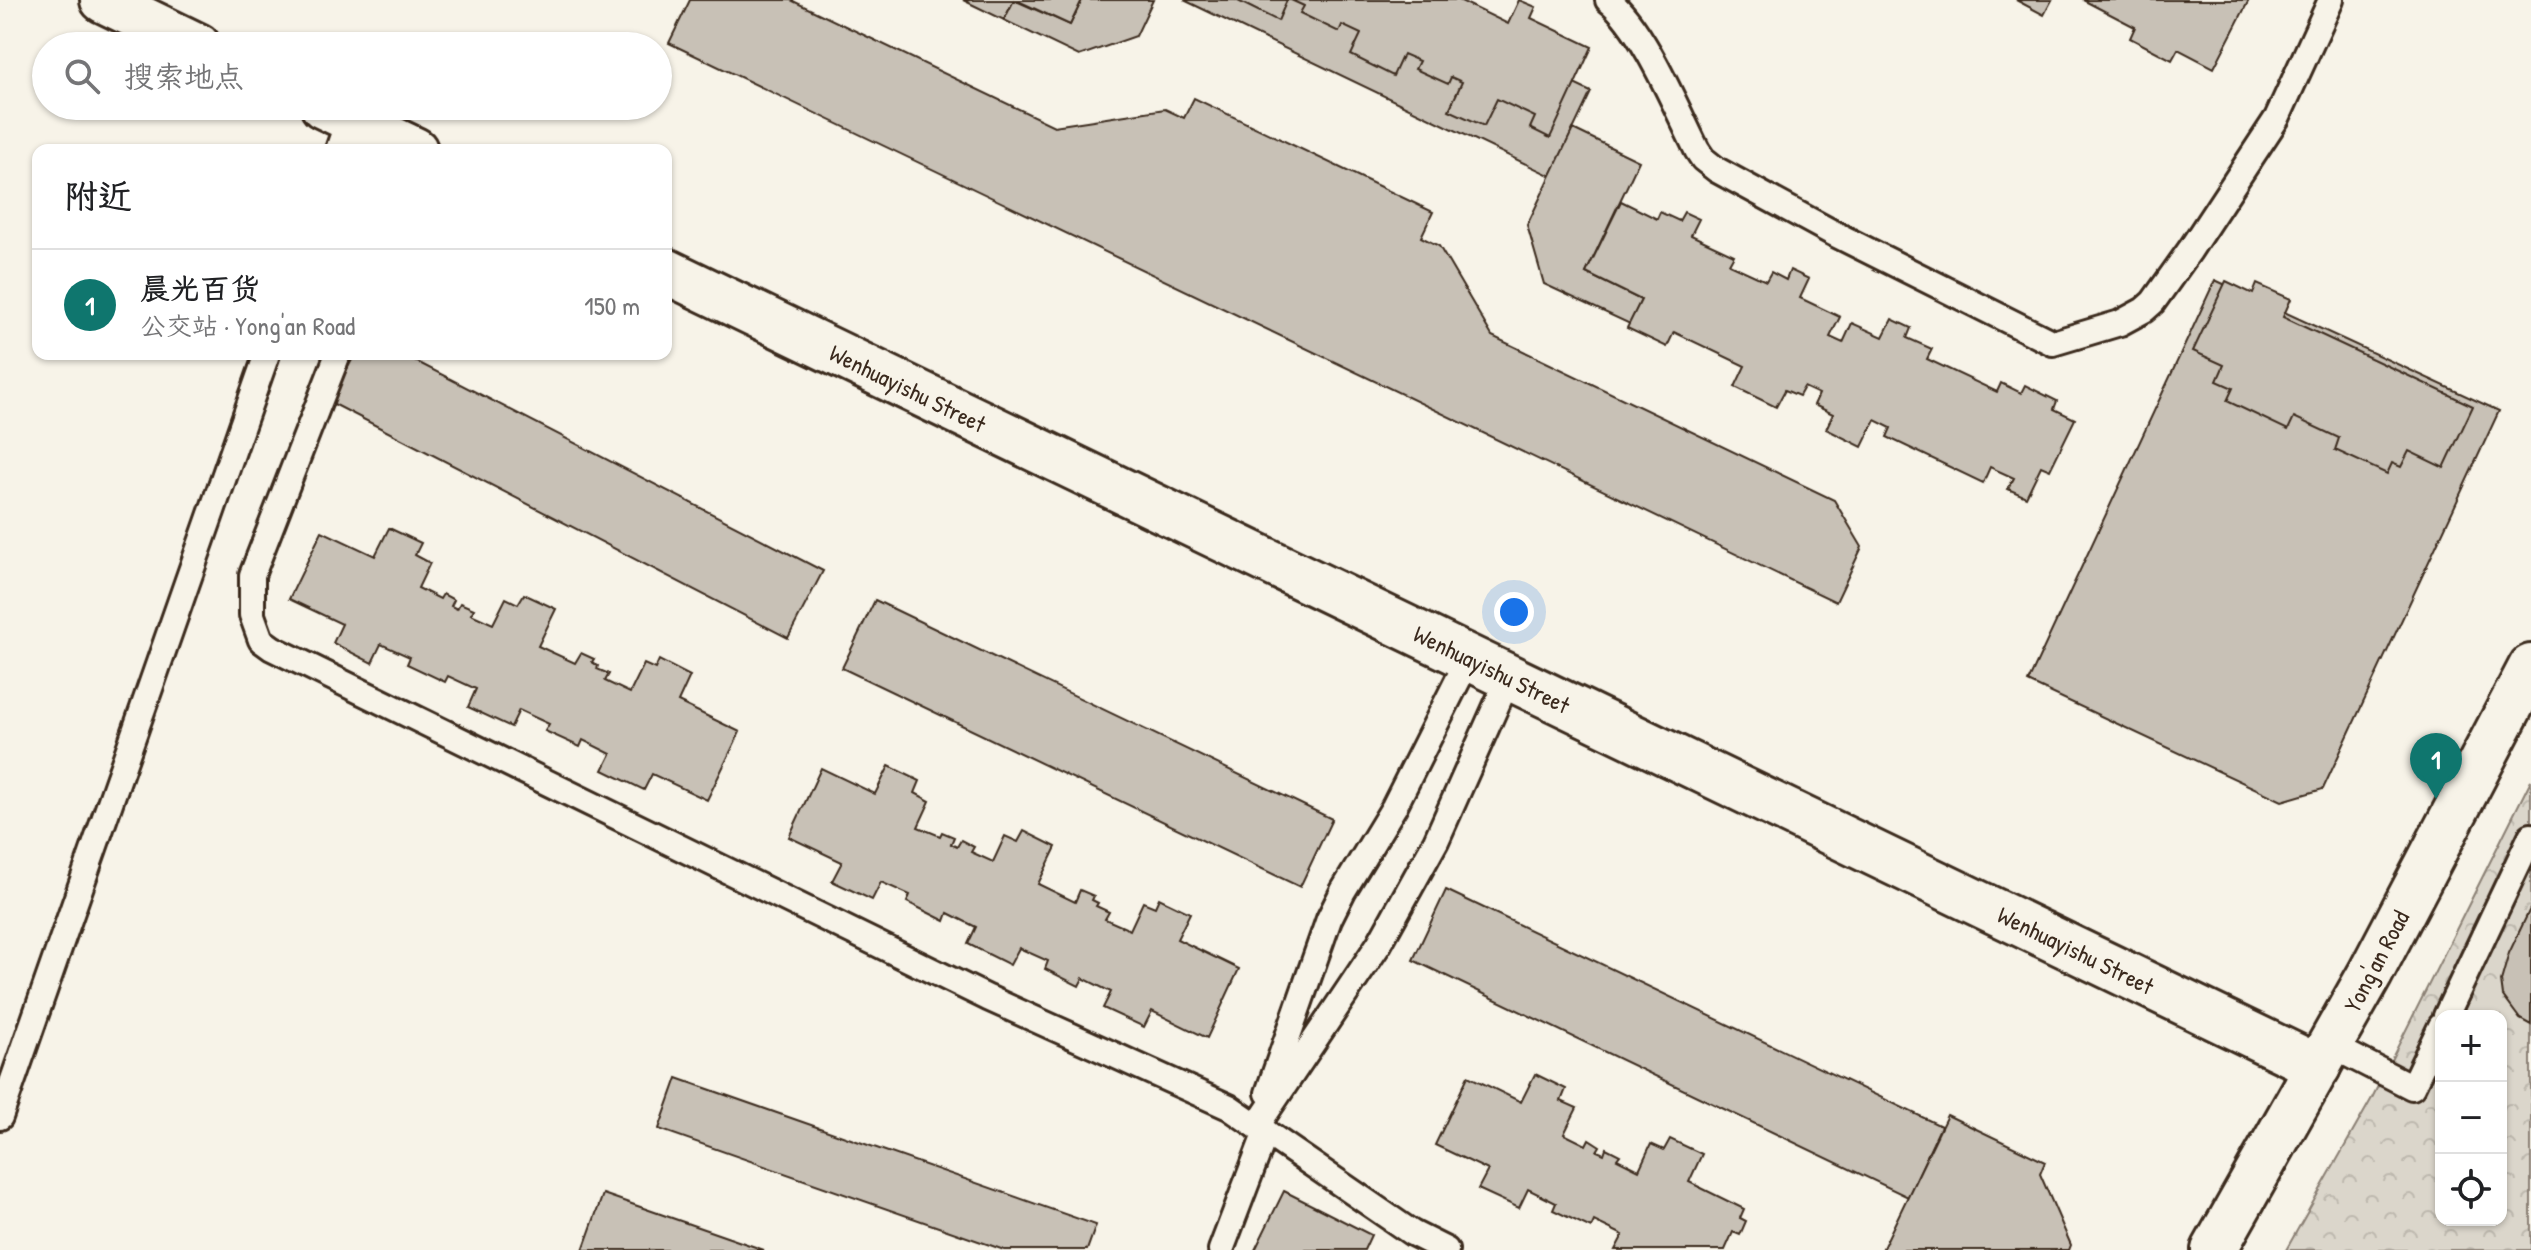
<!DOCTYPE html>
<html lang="zh">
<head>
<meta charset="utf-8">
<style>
	body { margin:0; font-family:"Patrick Hand","LXGW WenKai TC",sans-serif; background:#f2f2f2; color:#202124 }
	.controls { position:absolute; right:24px; bottom:24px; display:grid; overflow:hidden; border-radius:16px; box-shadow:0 2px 6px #0004 }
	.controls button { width:72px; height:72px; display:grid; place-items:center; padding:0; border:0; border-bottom:2px solid #e0e0e0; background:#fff; color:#202124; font:40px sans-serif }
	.you { position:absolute; left:1514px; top:612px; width:28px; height:28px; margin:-20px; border:6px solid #fff; border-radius:50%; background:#1a73e8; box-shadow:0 0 0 12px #1a73e833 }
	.badge { display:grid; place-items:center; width:52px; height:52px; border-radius:50%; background:#0f766e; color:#fff; font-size:26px; font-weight:700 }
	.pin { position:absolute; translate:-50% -66px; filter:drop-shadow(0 2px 4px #0008) }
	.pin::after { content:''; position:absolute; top:42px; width:28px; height:24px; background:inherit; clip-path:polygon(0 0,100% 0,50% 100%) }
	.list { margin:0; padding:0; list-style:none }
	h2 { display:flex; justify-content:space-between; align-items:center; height:104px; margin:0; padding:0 32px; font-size:34px }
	h2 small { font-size:26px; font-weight:400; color:#757577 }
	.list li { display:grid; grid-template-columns:52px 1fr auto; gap:24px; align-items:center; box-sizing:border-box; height:112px; padding:0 32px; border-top:2px solid #e0e0e0 }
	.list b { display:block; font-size:30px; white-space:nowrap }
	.list p { margin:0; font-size:26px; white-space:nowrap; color:#757577 }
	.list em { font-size:26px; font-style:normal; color:#757577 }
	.icon { flex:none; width:44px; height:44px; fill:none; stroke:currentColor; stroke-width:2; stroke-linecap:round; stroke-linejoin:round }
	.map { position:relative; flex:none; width:2531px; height:1250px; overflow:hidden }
	.search { position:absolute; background:#fff; box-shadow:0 2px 6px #0004; left:32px; top:32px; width:640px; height:88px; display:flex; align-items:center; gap:20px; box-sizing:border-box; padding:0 28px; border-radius:44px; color:#757577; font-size:30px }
	.panel { position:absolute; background:#fff; box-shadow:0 2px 6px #0004; left:32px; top:144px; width:640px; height:216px; border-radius:16px }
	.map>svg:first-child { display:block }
	.park { fill:url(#park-crowns); stroke:#8b8074; stroke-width:2; fill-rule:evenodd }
	.building { fill:#c8c1b6; stroke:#3b2a1e; stroke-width:2 }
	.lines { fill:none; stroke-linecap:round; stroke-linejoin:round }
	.lane-casing { stroke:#3b2a1e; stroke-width:30 }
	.secondary-casing { stroke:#3b2a1e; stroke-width:50 }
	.lane { stroke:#f7f3e8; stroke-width:24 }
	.secondary { stroke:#f7f3e8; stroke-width:44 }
	.labels { text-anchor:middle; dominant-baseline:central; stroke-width:6; stroke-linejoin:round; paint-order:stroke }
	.street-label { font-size:24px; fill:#3b2a1e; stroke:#f7f3e8 }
</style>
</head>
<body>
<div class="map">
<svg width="2531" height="1250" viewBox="0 0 2531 1250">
	<defs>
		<pattern id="park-crowns" width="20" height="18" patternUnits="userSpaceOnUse" patternTransform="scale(2)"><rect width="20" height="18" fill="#dbd6cb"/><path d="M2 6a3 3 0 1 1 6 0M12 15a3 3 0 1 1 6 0" fill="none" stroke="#bdb8ae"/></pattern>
	</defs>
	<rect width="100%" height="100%" fill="#f7f3e8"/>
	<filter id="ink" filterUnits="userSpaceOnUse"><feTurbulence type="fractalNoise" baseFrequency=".0125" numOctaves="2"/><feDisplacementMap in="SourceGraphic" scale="16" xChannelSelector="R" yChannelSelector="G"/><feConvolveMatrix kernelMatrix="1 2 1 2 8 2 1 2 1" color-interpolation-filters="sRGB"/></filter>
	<g filter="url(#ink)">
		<!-- park -->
		<path class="park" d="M2531,780V1250H2286L2372,1098ZM2441,1016H2501V1220H2441Z"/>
		<!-- building -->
		<g class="building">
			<polygon points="690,0 791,0 1054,126 1165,109 1184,118 1194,98 1433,212 1421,237 1439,246 1492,336 1834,500 1862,547 1836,602 669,43"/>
			<polygon points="963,0 1014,0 1004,20"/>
			<polygon points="1014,0 1070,25 1082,0 1153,0 1136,36 1079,56 1004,20"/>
			<polygon points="1016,0 1082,0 1070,25"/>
			<polygon points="1184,0 1398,0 1591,92 1551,176"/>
			<polygon points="1236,0 1287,0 1278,21"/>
			<polygon points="1291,0 1459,0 1508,24 1519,0 1536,7 1531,18 1592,47 1550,138 1530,128 1535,117 1497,99 1484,126 1449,110 1462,82 1451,77 1448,84 1415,69 1419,61 1403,54 1393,76 1351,55 1361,34 1342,25 1339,32 1300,13 1304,6"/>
			<polygon points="2016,0 2052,0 2044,15"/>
			<polygon points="2083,0 2249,0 2214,68 2178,49 2172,60 2130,38 2135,27"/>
			<polygon points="1573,129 1639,161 1586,273 1641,300 1630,324 1544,284 1527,225"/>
			<polygon points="1621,201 1657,219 1660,212 1679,221 1684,212 1699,219 1691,235 1734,255 1729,264 1766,281 1771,272 1786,280 1790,270 1809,279 1800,298 1840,317 1830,337 1843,343 1852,323 1883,337 1892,319 1911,328 1907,338 1932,349 1927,359 1997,392 2001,383 2021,393 2025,385 2057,401 2054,409 2075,419 2050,470 2041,466 2026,497 2008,489 2014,478 1990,467 1983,483 1887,437 1891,428 1875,420 1862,447 1826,429 1833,414 1814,405 1819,394 1804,387 1799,396 1785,390 1776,407 1735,387 1745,366 1674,332 1667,347 1627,328 1641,300 1586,273"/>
			<polygon points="2215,280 2499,411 2323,789 2282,801 2028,682"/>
			<polygon points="2226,281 2253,294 2257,284 2291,299 2283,317 2473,406 2444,468 2409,451 2401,467 2392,463 2387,474 2335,450 2339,438 2294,417 2288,430 2227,401 2233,388 2217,381 2224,365 2193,351"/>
			<polygon points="355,354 402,354 823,571 788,638 330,402"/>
			<polygon points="389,528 421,543 415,555 430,563 418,588 440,599 443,594 454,600 451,606 457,609 460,603 474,609 471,614 493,624 506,598 518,604 524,594 556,609 538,646 575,663 581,653 594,659 592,662 598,666 597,669 609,674 605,681 630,693 644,664 655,669 659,660 690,676 678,702 740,732 707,800 652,774 644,790 603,770 611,754 583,740 580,747 545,731 549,724 519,710 511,727 468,707 476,689 448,676 445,682 407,664 410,657 381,644 372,663 333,643 342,624 289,599 322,531 375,556"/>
			<polygon points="875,600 1332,819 1300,887 842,668"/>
			<polygon points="889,766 920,781 915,793 930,801 918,827 940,836 942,832 954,837 951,844 957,847 961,840 974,847 971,852 993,862 1005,836 1018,842 1024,831 1056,847 1038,884 1075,902 1080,890 1094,896 1092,900 1098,903 1096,906 1109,912 1105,919 1130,930 1143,902 1155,907 1159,898 1190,913 1177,939 1239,969 1207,1038 1152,1011 1144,1027 1103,1008 1111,992 1083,978 1079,986 1045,969 1048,961 1019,948 1010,965 968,944 976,927 948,913 945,921 907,902 910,895 881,882 872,900 832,881 842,862 789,837 821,768 875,794"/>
			<polygon points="1446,890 1941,1126 1908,1197 1413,960"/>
			<polygon points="2531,907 2531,1025 2520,1019 2503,996 2501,981 2509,953"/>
			<polygon points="1535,1074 1566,1089 1561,1101 1577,1108 1564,1134 1586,1145 1589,1139 1600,1146 1597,1151 1604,1154 1606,1148 1620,1155 1617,1159 1639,1170 1651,1144 1664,1150 1670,1139 1702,1154 1689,1182 1744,1209 1740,1218 1746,1221 1740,1235 1733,1232 1725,1250 1615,1250 1623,1235 1594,1221 1591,1228 1553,1210 1556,1203 1528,1189 1519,1208 1478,1189 1488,1170 1435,1145 1468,1076 1521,1102"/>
			<polygon points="677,1078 1096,1225 1087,1250 1004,1250 659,1129"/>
			<polygon points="1947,1115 2045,1162 2040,1174 2071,1245 2069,1250 1882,1250"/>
			<polygon points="1284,1191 1371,1235 1364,1250 1255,1250"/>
			<polygon points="603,1194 764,1250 583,1250"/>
		</g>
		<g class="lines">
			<defs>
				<g id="lane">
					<path d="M1608,0C1643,27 1676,108 1697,150L1703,159L1717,170L1833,233L2053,343L2120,323L2144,310L2153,302L2190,250L2277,118L2331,0"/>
					<polyline points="338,150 349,118"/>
					<polyline points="338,354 252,575 252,615 261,640 272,648 988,998 1229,1107 1412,1233 1446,1250"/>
					<polyline points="2446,1016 2531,836"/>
					<polyline points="2330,1045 2412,1087 2441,1026"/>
					<polyline points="1268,1093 1329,919 1343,891 1394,807 1469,658"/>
					<polyline points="0,1117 267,354"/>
					<polyline points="1257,1126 1379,944 1436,841 1509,677"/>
					<polyline points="1221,1250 1266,1132"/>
				</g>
				<g id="secondary">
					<polyline points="103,0 198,46"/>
					<polyline points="323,106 415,150"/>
					<polyline points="666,271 2318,1067"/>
					<polyline points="2214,1250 2370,974 2531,667"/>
				</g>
			</defs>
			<!-- lane casing -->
			<use href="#lane" class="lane-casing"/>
			<!-- secondary casing -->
			<use href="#secondary" class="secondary-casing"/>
			<!-- lane -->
			<use href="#lane" class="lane"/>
			<!-- secondary -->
			<use href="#secondary" class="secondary"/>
		</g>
	</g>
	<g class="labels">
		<!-- street labels -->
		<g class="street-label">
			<text transform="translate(908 388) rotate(26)">Wenhuayishu Street</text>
			<text transform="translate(1492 669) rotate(26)">Wenhuayishu Street</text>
			<text transform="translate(2076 950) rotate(26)">Wenhuayishu Street</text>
			<text transform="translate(2376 961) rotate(-62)">Yong'an Road</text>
		</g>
	</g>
</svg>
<div class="controls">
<button>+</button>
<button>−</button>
<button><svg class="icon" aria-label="locate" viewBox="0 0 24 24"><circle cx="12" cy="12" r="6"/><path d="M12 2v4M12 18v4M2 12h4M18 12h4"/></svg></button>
</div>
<div class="you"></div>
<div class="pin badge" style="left:2436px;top:799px">1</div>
<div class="search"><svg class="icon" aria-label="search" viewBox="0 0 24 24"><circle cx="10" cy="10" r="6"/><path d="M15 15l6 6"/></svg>搜索地点</div>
<section class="panel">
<h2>附近<small></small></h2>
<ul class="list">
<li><span class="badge">1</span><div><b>晨光百货</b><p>公交站 · Yong'an Road</p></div><em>150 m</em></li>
</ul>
</section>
</div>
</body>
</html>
